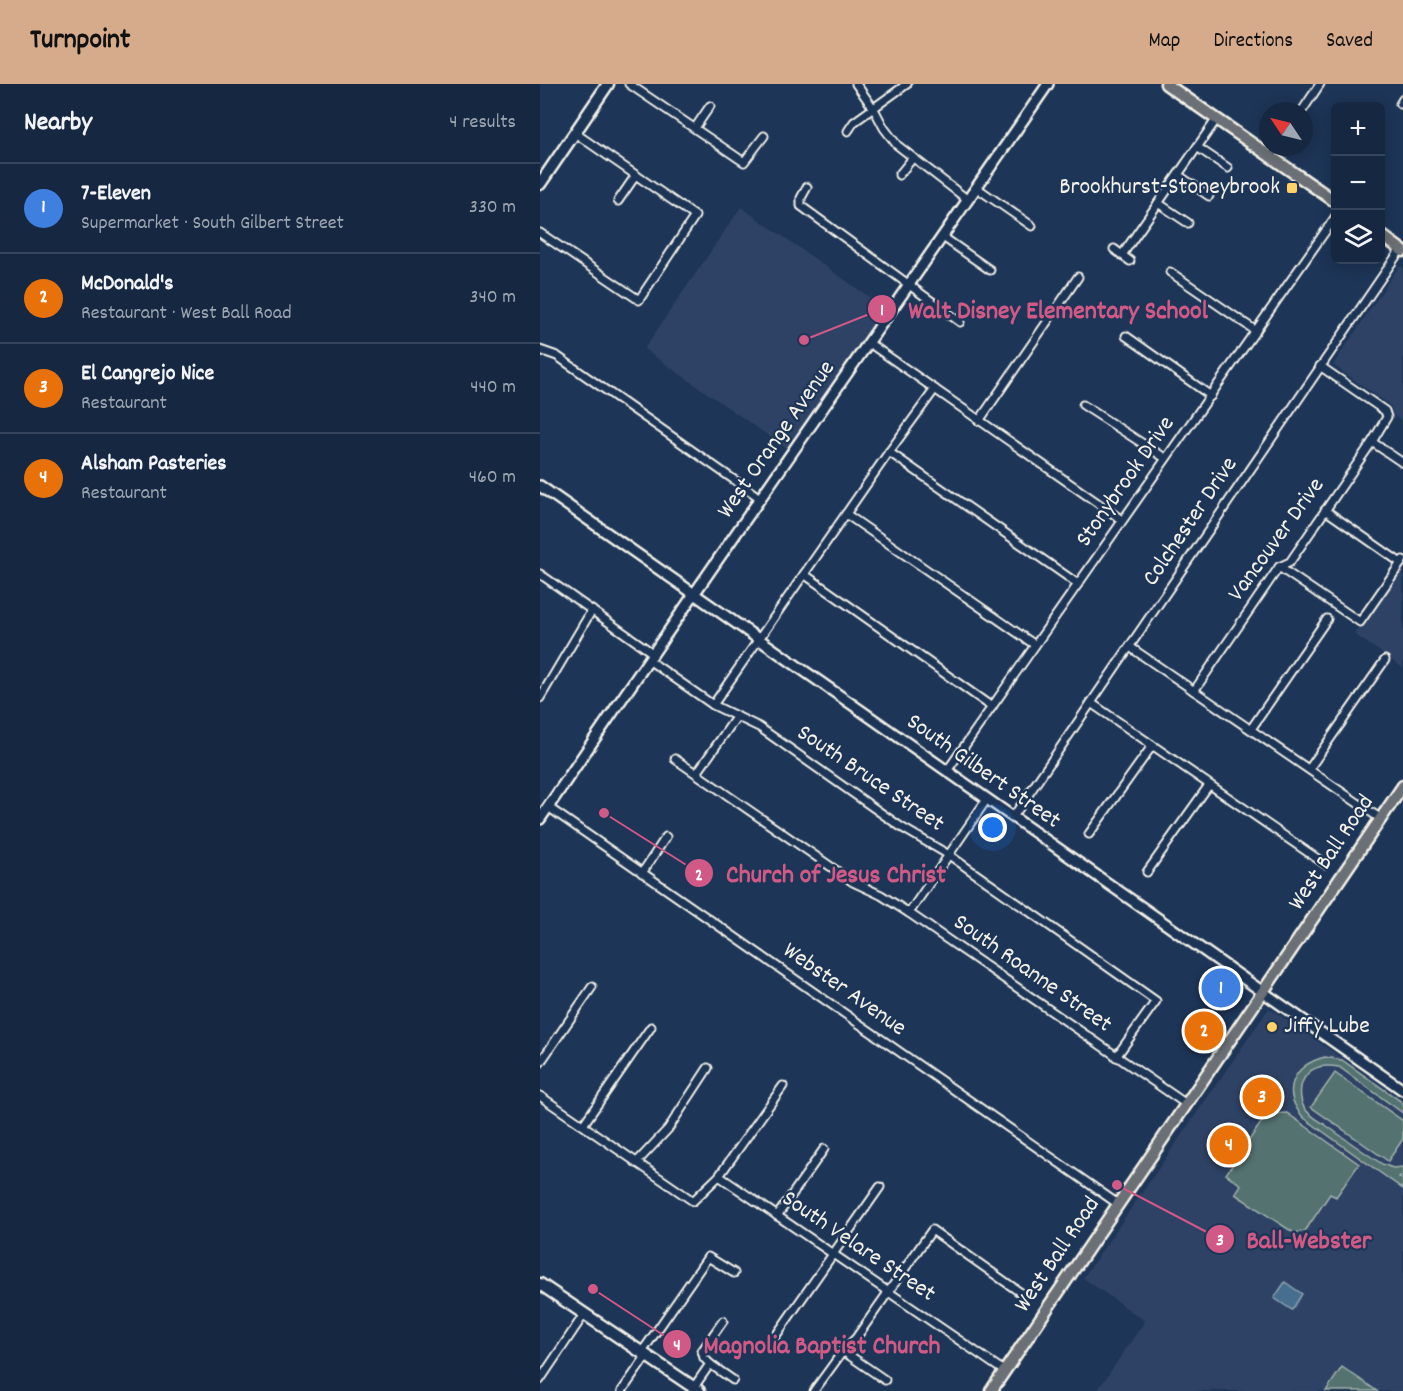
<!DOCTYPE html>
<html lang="en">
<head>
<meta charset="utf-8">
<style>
	body { margin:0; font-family:Dekko,sans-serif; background:#23344c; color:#f1f3f6 }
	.controls { position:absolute; right:18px; top:18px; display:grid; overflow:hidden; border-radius:9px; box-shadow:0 3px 15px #0003 }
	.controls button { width:54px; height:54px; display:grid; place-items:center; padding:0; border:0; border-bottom:2px solid #35445a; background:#162841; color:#f1f3f6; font:30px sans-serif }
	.compass { position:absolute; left:719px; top:18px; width:54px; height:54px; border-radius:50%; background:#162841; box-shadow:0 3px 15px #0003; rotate:305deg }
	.you { position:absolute; left:453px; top:744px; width:21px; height:21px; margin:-15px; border:4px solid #fff; border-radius:50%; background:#1a73e8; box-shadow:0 0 0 9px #1a73e833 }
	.badge { display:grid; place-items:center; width:39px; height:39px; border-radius:50%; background:#d6ab8b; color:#fff; font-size:20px; font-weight:700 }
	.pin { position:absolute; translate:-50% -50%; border:3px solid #fff; box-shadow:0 2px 6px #0006 }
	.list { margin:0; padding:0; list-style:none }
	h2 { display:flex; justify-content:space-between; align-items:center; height:78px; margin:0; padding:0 24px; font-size:26px }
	h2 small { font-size:20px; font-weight:400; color:#9ea6b1 }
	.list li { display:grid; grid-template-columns:39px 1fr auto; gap:18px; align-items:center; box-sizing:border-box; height:90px; padding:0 24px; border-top:2px solid #35445a }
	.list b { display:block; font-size:22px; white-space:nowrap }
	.list p { margin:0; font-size:20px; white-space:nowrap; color:#9ea6b1 }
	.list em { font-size:20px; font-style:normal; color:#9ea6b1 }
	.icon { flex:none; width:33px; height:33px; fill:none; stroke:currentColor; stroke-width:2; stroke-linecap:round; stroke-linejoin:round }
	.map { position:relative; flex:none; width:863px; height:1307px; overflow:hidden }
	header { display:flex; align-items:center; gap:36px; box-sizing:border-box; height:84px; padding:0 30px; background:#d6ab8b; color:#111 }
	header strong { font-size:28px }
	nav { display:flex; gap:33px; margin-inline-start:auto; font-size:21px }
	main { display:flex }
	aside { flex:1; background:#162841 }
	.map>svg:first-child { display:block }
	.built { fill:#2d4265 }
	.green { fill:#537270; stroke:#a4b2ac; stroke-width:1.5 }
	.water { fill:#466e8e; stroke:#8ca2b2; stroke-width:1.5 }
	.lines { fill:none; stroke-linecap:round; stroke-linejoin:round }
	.minor-casing { stroke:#f4f1e8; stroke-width:11 }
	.tertiary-casing { stroke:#f4f1e8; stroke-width:14 }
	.secondary-casing { stroke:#f4f1e8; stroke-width:15 }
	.primary-casing { stroke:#f4f1e8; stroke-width:15 }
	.minor { stroke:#1d3557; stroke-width:7 }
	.tertiary { stroke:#1d3557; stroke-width:9 }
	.secondary { stroke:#1d3557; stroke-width:10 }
	.primary { stroke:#6a7074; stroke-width:10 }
	.poi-dot { fill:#ffd166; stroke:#1d3557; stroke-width:2 }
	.labels { text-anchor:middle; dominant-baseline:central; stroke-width:4.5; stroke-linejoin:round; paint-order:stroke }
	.poi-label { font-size:24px; fill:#f4f1e8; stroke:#1d3557; text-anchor:end }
	.street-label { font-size:24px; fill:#f4f1e8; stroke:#1d3557 }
	.leader { fill:none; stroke:#d15985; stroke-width:2 }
	.callout-dot { fill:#d15985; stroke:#1d3557; stroke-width:2 }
	.mark-label { font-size:18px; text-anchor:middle; font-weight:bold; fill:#fff }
	.callout-label { font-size:26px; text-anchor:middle; font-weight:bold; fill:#d15985; stroke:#1d3557; stroke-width:4.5; stroke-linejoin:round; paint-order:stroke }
</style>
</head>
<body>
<header>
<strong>Turnpoint</strong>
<nav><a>Map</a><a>Directions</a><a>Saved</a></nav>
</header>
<main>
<aside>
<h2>Nearby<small>4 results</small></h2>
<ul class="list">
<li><span class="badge" style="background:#3f7fe0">1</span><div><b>7-Eleven</b><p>Supermarket · South Gilbert Street</p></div><em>330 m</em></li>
<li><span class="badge" style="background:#e8710a">2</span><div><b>McDonald's</b><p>Restaurant · West Ball Road</p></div><em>340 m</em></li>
<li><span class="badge" style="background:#e8710a">3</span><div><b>El Cangrejo Nice</b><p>Restaurant</p></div><em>440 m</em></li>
<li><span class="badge" style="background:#e8710a">4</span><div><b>Alsham Pasteries</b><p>Restaurant</p></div><em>460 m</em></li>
</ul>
</aside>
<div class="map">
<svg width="863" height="1307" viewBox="0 0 863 1307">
	<rect width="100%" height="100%" fill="#1d3557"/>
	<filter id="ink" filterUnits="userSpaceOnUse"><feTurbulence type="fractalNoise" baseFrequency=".0167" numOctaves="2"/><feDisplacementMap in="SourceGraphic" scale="12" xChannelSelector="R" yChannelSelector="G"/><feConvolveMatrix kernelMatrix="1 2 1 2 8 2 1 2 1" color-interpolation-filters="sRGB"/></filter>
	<g filter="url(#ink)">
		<!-- built -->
		<g class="built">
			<polygon points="201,123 345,224 247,365 104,265"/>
			<polygon points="859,182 863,184 863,338 853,331 851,323 847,319 793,281"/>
			<polygon points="863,481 863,584 814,550"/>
			<polygon points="729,924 863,1016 863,1307 557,1307 605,1237 543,1194"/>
		</g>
		<!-- green -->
		<g class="green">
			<path d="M785,973L802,976L863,1019V1029L799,983C786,981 773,981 765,993C759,1002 759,1016 765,1025C770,1032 780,1037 787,1042C805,1055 824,1068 842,1080L853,1084L863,1083V1091L859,1093L863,1096V1105L764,1034C740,1008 753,981 785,973Z"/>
			<polygon points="795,989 863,1037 863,1055 848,1077 771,1023"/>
			<polygon points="747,1029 819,1080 796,1113 790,1110 765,1147 754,1149 695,1110 701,1101 686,1090 727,1030"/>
			<polygon points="802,1283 837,1307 786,1307"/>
		</g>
		<!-- water -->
		<polygon class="water" points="745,1198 762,1210 752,1226 734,1214"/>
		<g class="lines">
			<defs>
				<g id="minor">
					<polyline points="89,0 204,78 224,52"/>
					<polyline points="316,0 334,25 344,44 357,61 428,116"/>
					<polyline points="860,20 863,15"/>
					<polyline points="762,27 780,0"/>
					<polyline points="155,44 170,22"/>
					<polyline points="308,47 314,38 367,0"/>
					<polyline points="657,63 688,84"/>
					<polyline points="730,74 738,63"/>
					<polyline points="359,91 372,75"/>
					<polyline points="638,91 669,112"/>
					<polyline points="267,103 261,114 261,122 420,238"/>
					<polyline points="437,104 492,142"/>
					<polyline points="78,117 96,91"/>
					<polyline points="618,119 648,139"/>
					<polyline points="0,149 99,216 155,132 35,49"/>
					<polyline points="403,153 450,186"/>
					<polyline points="574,165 590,177"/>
					<polyline points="582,171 676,36"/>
					<polyline points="630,188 716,247"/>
					<polyline points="586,252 671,312"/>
					<polyline points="329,259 582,436"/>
					<polyline points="0,266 17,272 220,414"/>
					<polyline points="543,321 625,374"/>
					<polyline points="439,337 538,193"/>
					<polyline points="832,358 863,379"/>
					<polyline points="349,368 538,500"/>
					<polyline points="785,426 861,479"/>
					<polyline points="306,430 495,561"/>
					<polyline points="739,483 820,538 863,476"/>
					<polyline points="0,490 114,570"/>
					<polyline points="264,490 452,623"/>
					<polyline points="590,563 841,735"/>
					<polyline points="110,577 173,621 219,643 361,743 409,771 616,917 576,973"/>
					<polyline points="654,607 739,483 750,478 832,358 847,333 845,327 780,282"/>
					<polyline points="0,614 52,526"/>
					<polyline points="551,619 785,780"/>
					<polyline points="173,621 349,368 395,305"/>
					<polyline points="711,645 787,535"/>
					<polyline points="135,675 313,798 341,811 369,829 646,1020"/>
					<polyline points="769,685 845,576"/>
					<polyline points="407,687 796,132"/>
					<polyline points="157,689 197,632"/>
					<polyline points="8,723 578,1120"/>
					<polyline points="473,733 861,165"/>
					<polyline points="549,750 612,662"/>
					<polyline points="607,788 669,701"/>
					<polyline points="102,789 126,753"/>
					<polyline points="369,829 447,715"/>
					<polyline points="0,979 52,903"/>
					<polyline points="0,1012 153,1117 179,1092 243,1002"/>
					<polyline points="43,1041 111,943"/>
					<polyline points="96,1079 128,1045 168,984"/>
					<polyline points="179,1092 464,1287"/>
					<polyline points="237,1132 284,1065"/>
					<polyline points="230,1260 340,1103"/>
					<polyline points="303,1267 345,1296"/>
					<polyline points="102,1268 168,1173 194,1189"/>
					<polyline points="170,1280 193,1296"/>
					<polyline points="0,1296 45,1229"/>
					<polyline points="154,1303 170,1280 164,1274 162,1267 183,1237"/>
					<polyline points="82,1307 107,1271"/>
					<polyline points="274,1307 303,1267 316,1254 392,1146 481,1209"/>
				</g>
				<g id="tertiary">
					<polyline points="0,402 863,1006"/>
					<path d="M0,735C167,488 339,245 508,0"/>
				</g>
				<g id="secondary">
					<polyline points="0,100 68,0"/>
					<polyline points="0,1200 159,1307"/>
				</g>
				<g id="primary">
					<polyline points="626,0 796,118"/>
					<polyline points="840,150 863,167"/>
					<polyline points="451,1307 863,702"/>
				</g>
			</defs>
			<!-- minor casing -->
			<use href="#minor" class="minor-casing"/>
			<!-- tertiary casing -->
			<use href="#tertiary" class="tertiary-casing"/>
			<!-- secondary casing -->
			<use href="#secondary" class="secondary-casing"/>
			<!-- primary casing -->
			<use href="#primary" class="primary-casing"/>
			<!-- minor -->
			<use href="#minor" class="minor"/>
			<!-- tertiary -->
			<use href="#tertiary" class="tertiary"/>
			<!-- secondary -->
			<use href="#secondary" class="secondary"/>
			<!-- primary -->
			<use href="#primary" class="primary"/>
		</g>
	</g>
	<!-- markers -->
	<g class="poi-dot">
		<rect x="746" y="98" width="12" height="12" rx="3"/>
		<circle cx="732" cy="943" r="6"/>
	</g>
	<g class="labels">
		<!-- poi labels -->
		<g class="poi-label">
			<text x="740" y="104">Brookhurst-Stoneybrook</text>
			<text x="744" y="943" text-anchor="start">Jiffy Lube</text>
		</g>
		<!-- street labels -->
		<g class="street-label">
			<text transform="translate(237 356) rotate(-55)">West Orange Avenue</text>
			<text transform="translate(586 398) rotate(-55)">Stonybrook Drive</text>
			<text transform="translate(651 438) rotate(-56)">Colchester Drive</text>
			<text transform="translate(737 456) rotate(-54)">Vancouver Drive</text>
			<text transform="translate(443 688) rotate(35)">South Gilbert Street</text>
			<text transform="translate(330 695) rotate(34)">South Bruce Street</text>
			<text transform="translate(792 769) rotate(-56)">West Ball Road</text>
			<text transform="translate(492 890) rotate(35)">South Roanne Street</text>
			<text transform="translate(304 906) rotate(35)">Webster Avenue</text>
			<text transform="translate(318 1163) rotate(34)">South Velare Street</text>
			<text transform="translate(518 1171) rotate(-56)">West Ball Road</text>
		</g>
	</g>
	<!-- callouts -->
	<path class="leader" d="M264 256L342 225M64 729L159 789M577 1101L680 1155M53 1205L137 1260"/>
	<g class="callout-dot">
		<circle cx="264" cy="256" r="6"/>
		<circle cx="64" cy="729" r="6"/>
		<circle cx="577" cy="1101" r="6"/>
		<circle cx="53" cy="1205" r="6"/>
		<circle cx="342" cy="225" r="15"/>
		<circle cx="159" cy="789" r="15"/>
		<circle cx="680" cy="1155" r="15"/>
		<circle cx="137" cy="1260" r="15"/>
	</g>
	<g class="mark-label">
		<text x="342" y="231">1</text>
		<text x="159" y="796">2</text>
		<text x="680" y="1161">3</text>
		<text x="137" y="1266">4</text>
	</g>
	<g class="callout-label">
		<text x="518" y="234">Walt Disney Elementary School</text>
		<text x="296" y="798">Church of Jesus Christ</text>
		<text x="769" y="1164">Ball-Webster</text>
		<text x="282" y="1269">Magnolia Baptist Church</text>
	</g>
</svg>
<div class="controls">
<button>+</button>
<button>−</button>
<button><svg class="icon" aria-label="layers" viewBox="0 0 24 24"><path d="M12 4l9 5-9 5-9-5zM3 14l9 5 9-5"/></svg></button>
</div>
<svg class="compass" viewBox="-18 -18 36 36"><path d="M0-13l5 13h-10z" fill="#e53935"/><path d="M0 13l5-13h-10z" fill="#9ea6b1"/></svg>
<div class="you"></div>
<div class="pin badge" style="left:681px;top:904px;background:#3f7fe0">1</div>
<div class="pin badge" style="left:664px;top:947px;background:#e8710a">2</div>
<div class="pin badge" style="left:722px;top:1013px;background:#e8710a">3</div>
<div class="pin badge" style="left:689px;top:1061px;background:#e8710a">4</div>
</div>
</main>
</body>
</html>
